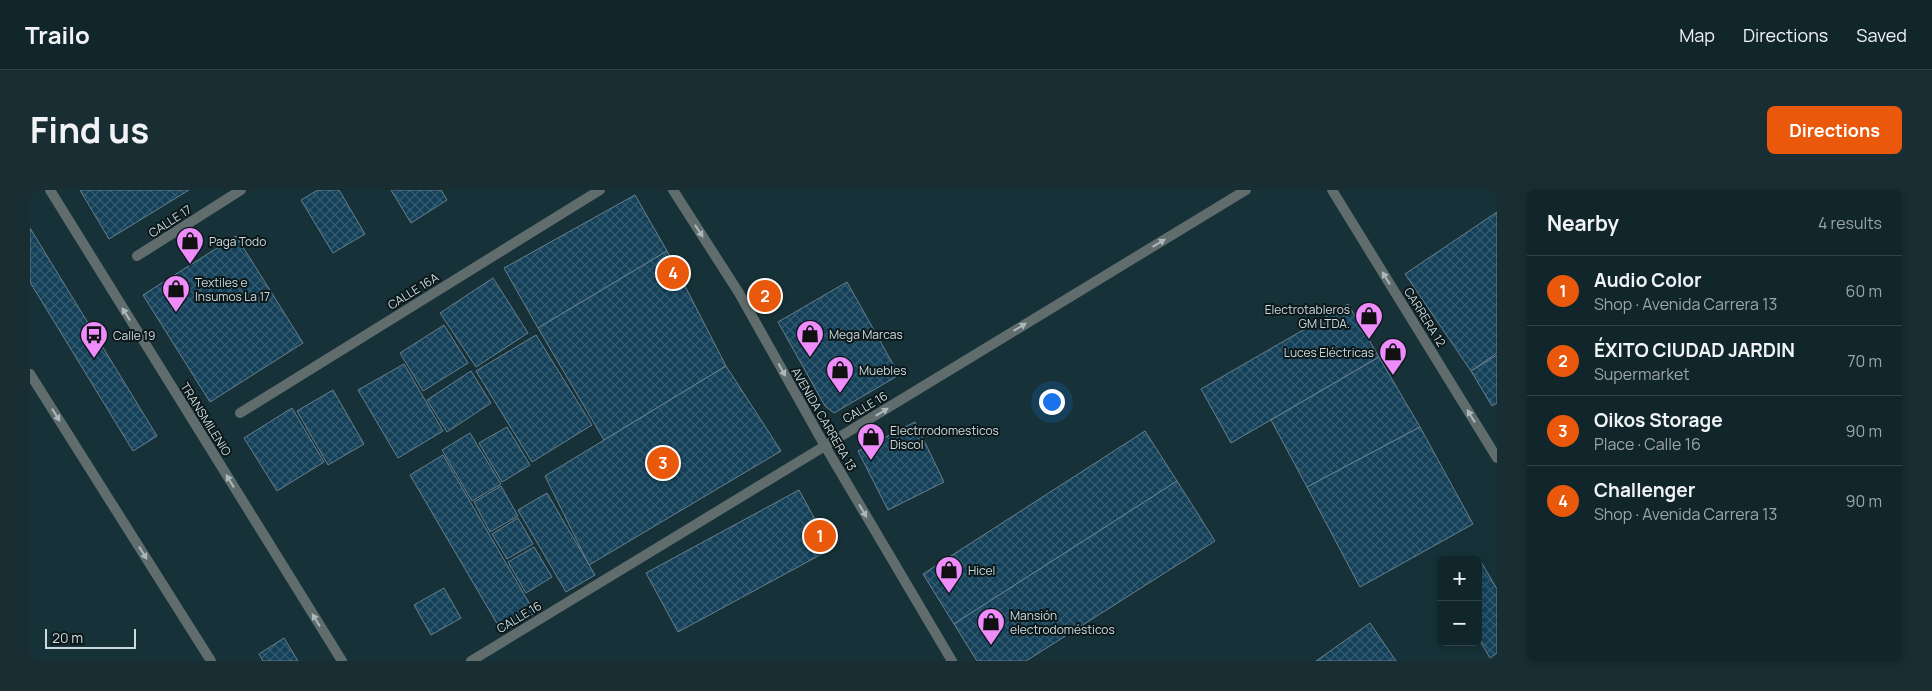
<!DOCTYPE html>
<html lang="en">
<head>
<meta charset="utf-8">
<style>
	body { margin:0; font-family:Manrope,sans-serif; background:#192e32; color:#f1f3f6 }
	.controls { position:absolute; right:15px; bottom:15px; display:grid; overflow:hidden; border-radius:8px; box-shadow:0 2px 8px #0003 }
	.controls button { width:45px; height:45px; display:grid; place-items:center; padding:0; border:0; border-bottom:1px solid #304347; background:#10262a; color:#f1f3f6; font:25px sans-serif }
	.scale { position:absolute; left:15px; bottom:12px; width:91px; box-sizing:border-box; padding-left:5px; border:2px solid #cbdade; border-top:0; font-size:14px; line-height:18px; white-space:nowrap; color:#cbdade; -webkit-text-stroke:4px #0c181a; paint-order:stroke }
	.you { position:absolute; left:1021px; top:211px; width:18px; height:18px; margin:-12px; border:4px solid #fff; border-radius:50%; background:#1a73e8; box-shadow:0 0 0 8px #1a73e833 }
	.badge { display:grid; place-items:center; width:32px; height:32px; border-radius:50%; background:#ea580c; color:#fff; font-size:16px; font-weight:700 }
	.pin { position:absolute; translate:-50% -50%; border:2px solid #fff; box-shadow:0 1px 5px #0006 }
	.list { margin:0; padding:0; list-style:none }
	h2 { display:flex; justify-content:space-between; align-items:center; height:65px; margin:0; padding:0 20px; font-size:21px }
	h2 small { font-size:16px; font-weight:400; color:#9ca5a8 }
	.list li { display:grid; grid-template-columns:32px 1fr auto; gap:15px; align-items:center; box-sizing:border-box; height:70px; padding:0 20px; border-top:1px solid #304347 }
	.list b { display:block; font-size:19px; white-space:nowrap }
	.list p { margin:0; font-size:16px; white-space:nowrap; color:#9ca5a8 }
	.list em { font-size:16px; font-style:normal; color:#9ca5a8 }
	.map { position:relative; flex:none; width:1467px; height:471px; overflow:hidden; border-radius:8px }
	header { display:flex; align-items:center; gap:30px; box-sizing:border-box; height:70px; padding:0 25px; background:#10262a; border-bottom:1px solid #304347 }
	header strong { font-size:24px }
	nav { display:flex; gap:28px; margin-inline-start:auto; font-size:18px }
	.intro { display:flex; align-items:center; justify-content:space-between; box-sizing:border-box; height:120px; padding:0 30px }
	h1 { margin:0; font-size:35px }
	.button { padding:12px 22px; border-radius:8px; background:#ea580c; color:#fff; font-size:18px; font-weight:700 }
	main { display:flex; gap:30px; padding:0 30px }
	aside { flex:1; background:#10262a; border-radius:8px; box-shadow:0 2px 8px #0003 }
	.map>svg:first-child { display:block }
	.building { fill:url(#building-cross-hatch); stroke:#687f8d }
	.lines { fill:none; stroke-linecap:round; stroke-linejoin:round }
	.service { stroke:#606d6c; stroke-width:10 }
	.minor { stroke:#606d6c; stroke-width:10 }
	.tertiary { stroke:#606d6c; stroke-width:10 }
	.oneway { fill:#abb9bc }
	.labels { text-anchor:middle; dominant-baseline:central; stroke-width:4; stroke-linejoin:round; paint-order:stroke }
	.street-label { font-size:12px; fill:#cbdade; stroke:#0c181a }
	.poi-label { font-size:12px; fill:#cbdade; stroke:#0c181a; text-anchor:start }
</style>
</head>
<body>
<header>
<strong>Trailo</strong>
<nav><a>Map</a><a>Directions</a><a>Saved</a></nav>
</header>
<div class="intro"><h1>Find us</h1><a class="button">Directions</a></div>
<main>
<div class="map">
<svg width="1467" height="471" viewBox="0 0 1467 471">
	<defs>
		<pattern id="building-cross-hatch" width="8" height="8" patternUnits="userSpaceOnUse" patternTransform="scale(1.25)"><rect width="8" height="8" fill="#144159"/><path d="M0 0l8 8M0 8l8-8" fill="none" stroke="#355c70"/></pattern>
	</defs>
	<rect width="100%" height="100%" fill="#163238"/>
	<!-- building -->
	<g class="building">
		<polygon points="50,0 159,0 79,49"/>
		<polygon points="288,0 309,0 335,44 303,63 271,10"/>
		<polygon points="361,0 411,0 417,10 381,33"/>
		<polygon points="605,5 637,61 508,138 474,78"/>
		<polygon points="1467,22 1467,163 1441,181 1375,84"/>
		<polygon points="0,38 127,246 103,261 0,92"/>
		<polygon points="206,46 273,153 180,212 113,105"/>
		<polygon points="637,61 696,176 574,250 508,138"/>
		<polygon points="463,88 498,143 446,177 410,123"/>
		<polygon points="817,92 869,185 804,223 795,216 748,132"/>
		<polygon points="1318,114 1349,167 1201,253 1171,199"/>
		<polygon points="414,135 438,173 393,201 370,163"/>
		<polygon points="506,145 562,235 502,272 446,181"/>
		<polygon points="1467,165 1467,213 1462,216 1441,181"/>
		<polygon points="1349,167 1390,237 1277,297 1241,230"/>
		<polygon points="374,174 413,241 368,268 328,200"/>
		<polygon points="696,176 751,261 559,375 515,286"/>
		<polygon points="441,181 461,213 417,242 397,210"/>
		<polygon points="303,200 334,254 298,275 267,221"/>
		<polygon points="262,218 294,272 247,301 214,248"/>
		<polygon points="885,232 914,292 858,320 828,261"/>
		<polygon points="477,237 500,275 472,292 449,253"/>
		<polygon points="1390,237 1443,334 1330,397 1277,297"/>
		<polygon points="1115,241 1147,291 924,434 893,384"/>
		<polygon points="440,243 471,294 442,311 412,260"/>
		<polygon points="413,265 505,423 472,442 380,285"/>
		<polygon points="1147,291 1185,351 996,471 947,471 924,434"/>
		<polygon points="471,296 488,326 460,342 444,312"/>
		<polygon points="769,300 801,359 648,442 616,383"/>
		<polygon points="517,303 565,385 536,402 488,320"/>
		<polygon points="488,328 503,354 477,369 462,344"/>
		<polygon points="504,357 522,387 496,403 478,372"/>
		<polygon points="1450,370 1467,399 1467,463 1460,468 1448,447 1448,371"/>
		<polygon points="414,398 431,428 401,445 384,415"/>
		<polygon points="1340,433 1366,471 1286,471"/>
		<polygon points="254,448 268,471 233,471 229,464"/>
	</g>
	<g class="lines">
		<!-- service -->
		<g class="service">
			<polyline points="20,0 312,471"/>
			<polyline points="0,184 181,471"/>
		</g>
		<!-- minor -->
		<g class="minor">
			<polyline points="210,223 570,0"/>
			<polyline points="441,471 1216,0"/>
		</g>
		<!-- tertiary -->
		<g class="tertiary">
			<polyline points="643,0 709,103 795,256 922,471"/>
			<polyline points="1302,0 1467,268"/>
			<polyline points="107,66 211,0"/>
		</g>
	</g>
	<!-- one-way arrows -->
	<defs><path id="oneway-solid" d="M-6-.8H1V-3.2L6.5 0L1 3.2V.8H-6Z" transform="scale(1.25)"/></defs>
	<g class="oneway">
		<use href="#oneway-solid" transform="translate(669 41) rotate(57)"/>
		<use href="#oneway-solid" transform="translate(1129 53) rotate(-31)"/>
		<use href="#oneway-solid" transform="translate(1356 88) rotate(-122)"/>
		<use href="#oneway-solid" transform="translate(96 124) rotate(-122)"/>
		<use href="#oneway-solid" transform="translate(990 137) rotate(-31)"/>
		<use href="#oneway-solid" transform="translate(752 180) rotate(61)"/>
		<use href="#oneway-solid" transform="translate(852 222) rotate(-31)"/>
		<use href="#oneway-solid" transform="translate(26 225) rotate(58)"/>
		<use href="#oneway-solid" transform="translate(1441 226) rotate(-122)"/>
		<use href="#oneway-solid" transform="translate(200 291) rotate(-122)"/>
		<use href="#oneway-solid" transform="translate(833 321) rotate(59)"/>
		<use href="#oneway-solid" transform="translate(113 363) rotate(58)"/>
		<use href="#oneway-solid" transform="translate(286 430) rotate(-122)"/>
	</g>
	<!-- icons -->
	<defs>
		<symbol id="shop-pin" viewBox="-11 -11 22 30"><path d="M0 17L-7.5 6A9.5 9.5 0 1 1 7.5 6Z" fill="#ed8cfa" stroke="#0c181a"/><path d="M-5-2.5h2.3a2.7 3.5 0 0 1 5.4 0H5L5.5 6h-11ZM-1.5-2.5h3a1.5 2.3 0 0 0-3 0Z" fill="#111"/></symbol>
		<symbol id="bus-pin" viewBox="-11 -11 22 30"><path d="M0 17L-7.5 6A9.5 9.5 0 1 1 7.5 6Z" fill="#ed8cfa" stroke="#0c181a"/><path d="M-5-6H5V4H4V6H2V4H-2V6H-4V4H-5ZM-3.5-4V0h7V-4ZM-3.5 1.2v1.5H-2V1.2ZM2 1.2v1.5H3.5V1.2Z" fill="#111"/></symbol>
	</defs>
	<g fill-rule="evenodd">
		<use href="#shop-pin" x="144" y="35" width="32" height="43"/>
		<use href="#shop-pin" x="130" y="83" width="32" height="43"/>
		<use href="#shop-pin" x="1323" y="110" width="32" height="43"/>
		<use href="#shop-pin" x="764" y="128" width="32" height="43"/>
		<use href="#bus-pin" x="48" y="129" width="32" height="43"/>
		<use href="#shop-pin" x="1347" y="146" width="32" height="43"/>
		<use href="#shop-pin" x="794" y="164" width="32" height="43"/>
		<use href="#shop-pin" x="825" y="231" width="32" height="43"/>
		<use href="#shop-pin" x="903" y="364" width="32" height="43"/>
		<use href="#shop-pin" x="945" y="416" width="32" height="43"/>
	</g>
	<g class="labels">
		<!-- street labels -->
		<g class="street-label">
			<text transform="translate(140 31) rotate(-33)">CALLE 17</text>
			<text transform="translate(383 101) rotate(-32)">CALLE 16A</text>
			<text transform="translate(1395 127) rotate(58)">CARRERA 12</text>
			<text transform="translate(835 217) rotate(-31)">CALLE 16</text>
			<text transform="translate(176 229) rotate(58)">TRANSMILENIO</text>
			<text transform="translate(794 229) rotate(60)">AVENIDA CARRERA 13</text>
			<text transform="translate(489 427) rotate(-31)">CALLE 16</text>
		</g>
		<!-- poi labels -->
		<g class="poi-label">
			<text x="179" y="51">Paga Todo</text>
			<text x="165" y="92">Textiles e<tspan x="165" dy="14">Insumos La 17</tspan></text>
			<text x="1320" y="119" text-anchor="end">Electrotableros<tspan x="1320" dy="14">GM LTDA.</tspan></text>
			<text x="799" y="144">Mega Marcas</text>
			<text x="83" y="145">Calle 19</text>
			<text x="1344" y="162" text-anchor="end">Luces Eléctricas</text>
			<text x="829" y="180">Muebles</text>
			<text x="860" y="240">Electrrodomesticos<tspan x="860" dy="14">Discol</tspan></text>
			<text x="938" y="380">Hicel</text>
			<text x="980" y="425">Mansión<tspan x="980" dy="14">electrodomésticos</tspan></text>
		</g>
	</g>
</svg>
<div class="controls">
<button>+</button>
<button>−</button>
</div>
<div class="scale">20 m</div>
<div class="you"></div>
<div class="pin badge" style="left:790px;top:346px">1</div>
<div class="pin badge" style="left:735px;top:106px">2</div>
<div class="pin badge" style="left:633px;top:273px">3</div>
<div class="pin badge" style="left:643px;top:83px">4</div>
</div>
<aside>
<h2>Nearby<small>4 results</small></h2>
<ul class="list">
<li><span class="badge">1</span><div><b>Audio Color</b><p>Shop · Avenida Carrera 13</p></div><em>60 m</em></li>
<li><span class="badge">2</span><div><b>ÉXITO CIUDAD JARDIN</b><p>Supermarket</p></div><em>70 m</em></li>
<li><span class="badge">3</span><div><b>Oikos Storage</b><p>Place · Calle 16</p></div><em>90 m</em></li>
<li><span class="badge">4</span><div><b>Challenger</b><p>Shop · Avenida Carrera 13</p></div><em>90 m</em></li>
</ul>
</aside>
</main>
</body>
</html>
